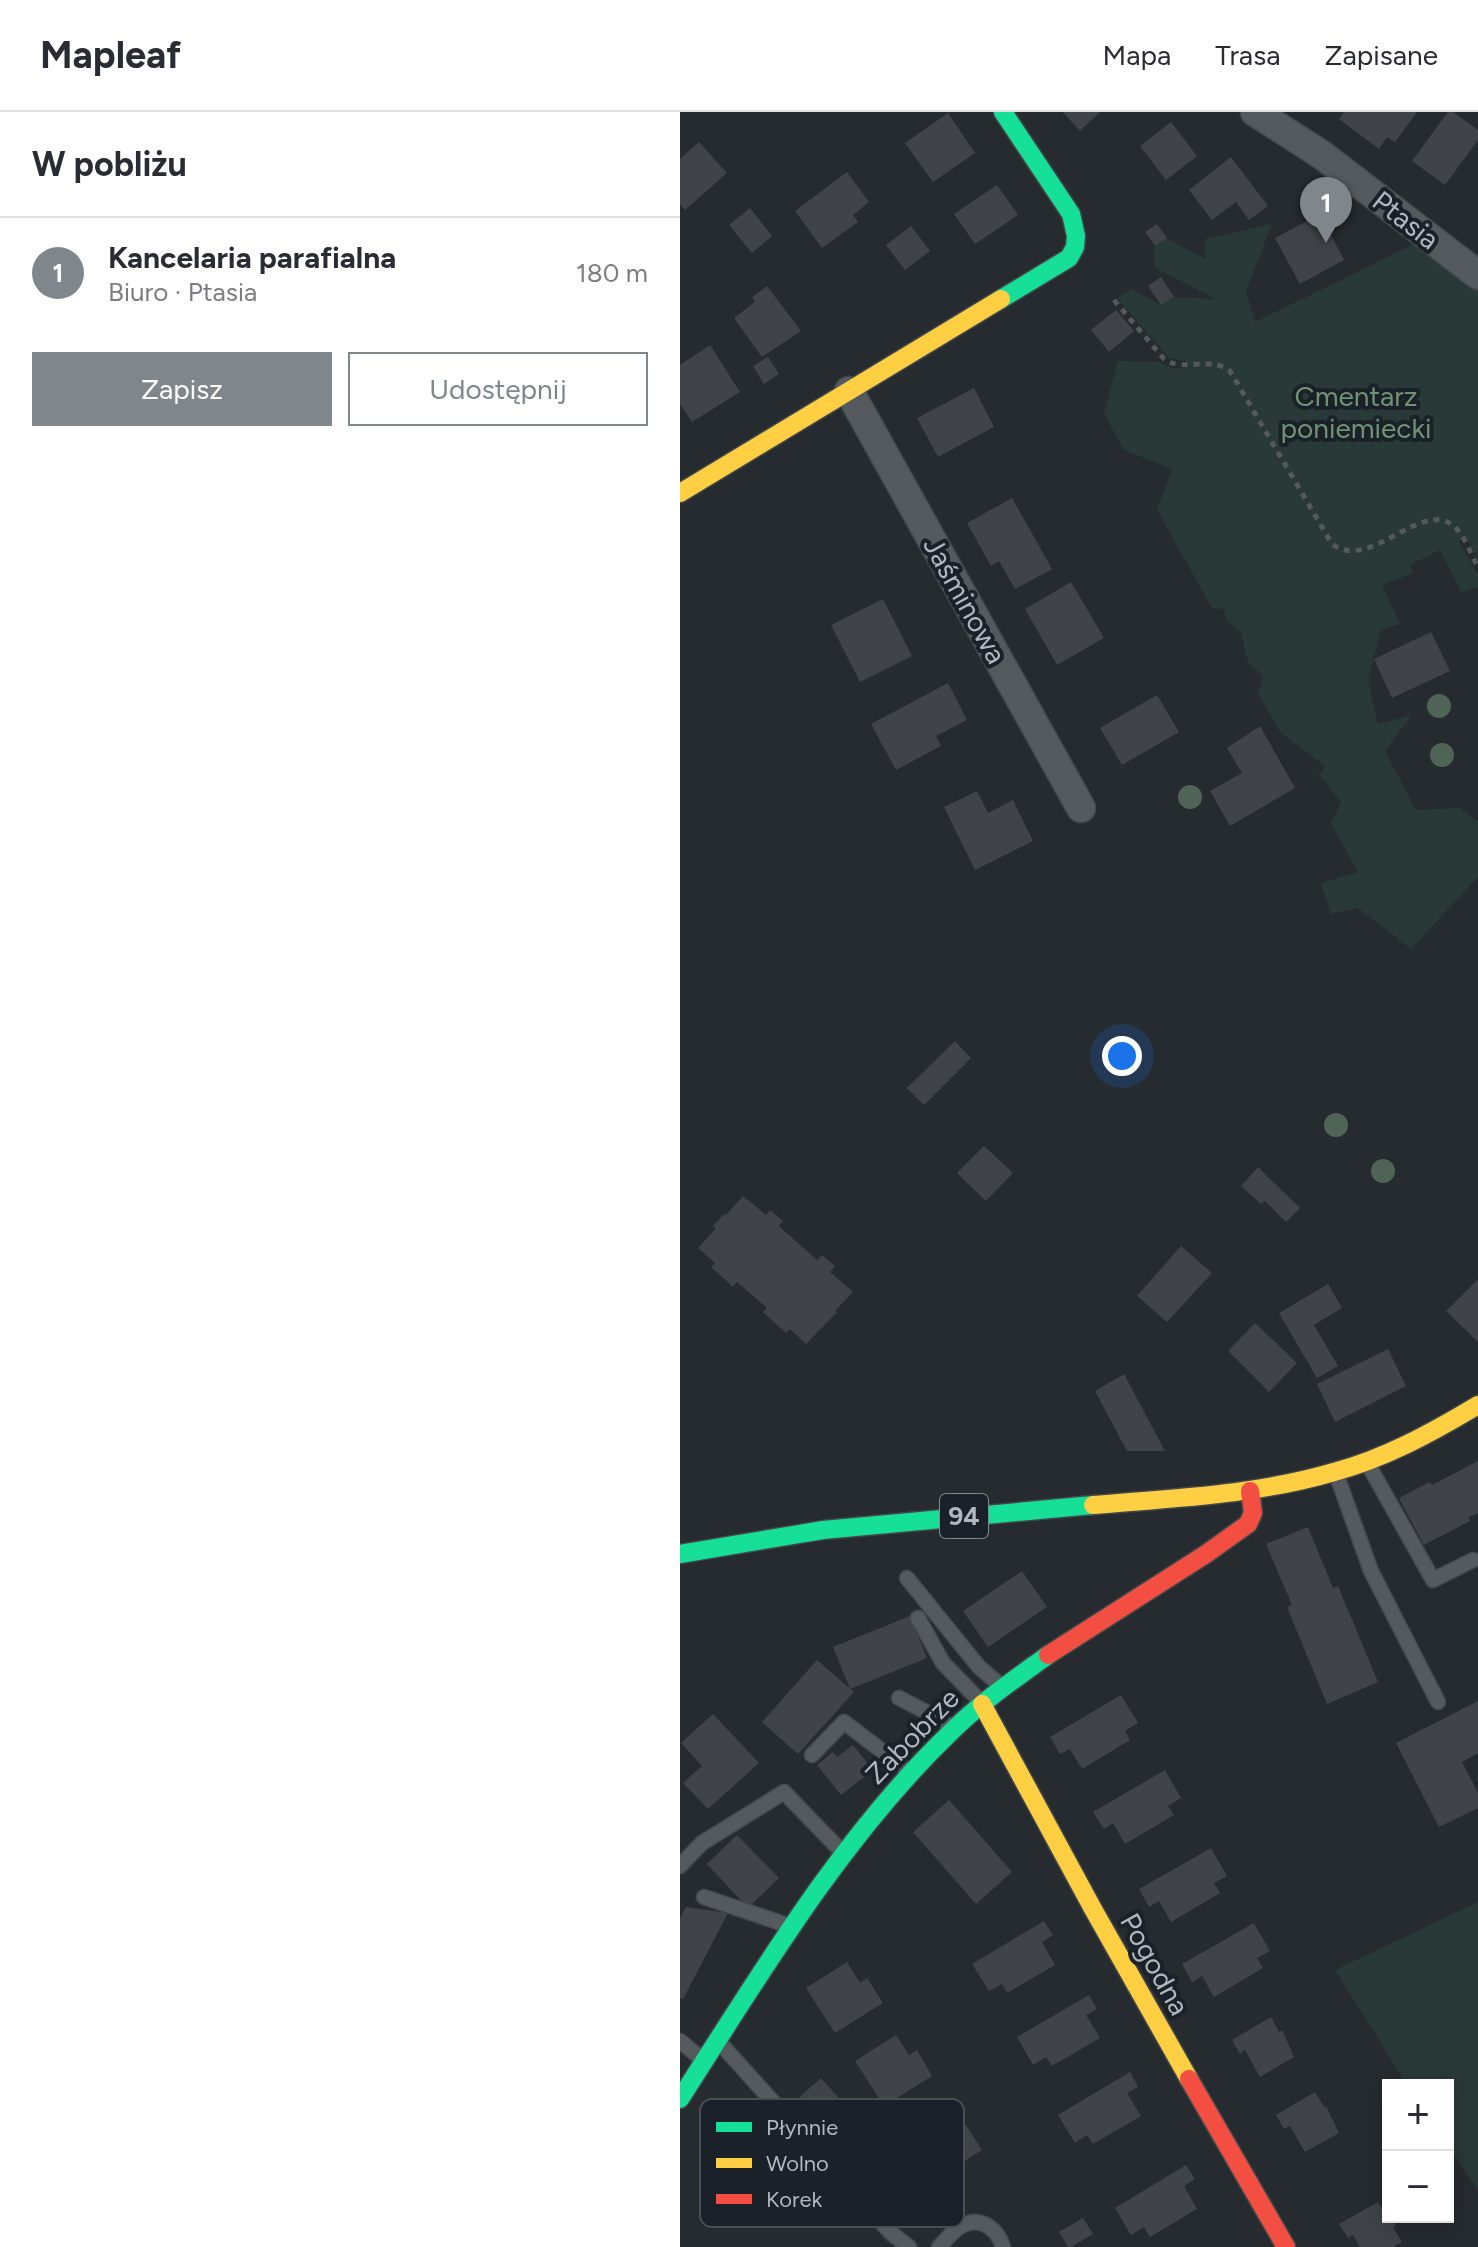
<!DOCTYPE html>
<html lang="pl">
<head>
<meta charset="utf-8">
<style>
	body { margin:0; font-family:Figtree,sans-serif; background:#f7f7f7; color:#2b2b33 }
	.controls { position:absolute; right:24px; bottom:24px; display:grid; overflow:hidden; border-radius:0px; box-shadow:0 4px 20px #0003 }
	.controls button { width:72px; height:72px; display:grid; place-items:center; padding:0; border:0; border-bottom:2px solid #e1e1e2; background:#fff; color:#2b2b33; font:40px sans-serif }
	.you { position:absolute; left:442px; top:944px; width:28px; height:28px; margin:-20px; border:6px solid #fff; border-radius:50%; background:#1a73e8; box-shadow:0 0 0 12px #1a73e833 }
	.badge { display:grid; place-items:center; width:52px; height:52px; border-radius:50%; background:#7f878d; color:#fff; font-size:26px; font-weight:700 }
	.pin { position:absolute; translate:-50% -66px; filter:drop-shadow(0 2px 4px #0008) }
	.pin::after { content:''; position:absolute; top:42px; width:28px; height:24px; background:inherit; clip-path:polygon(0 0,100% 0,50% 100%) }
	.list { margin:0; padding:0; list-style:none }
	h2 { display:flex; justify-content:space-between; align-items:center; height:104px; margin:0; padding:0 32px; font-size:34px }
	h2 small { font-size:26px; font-weight:400; color:#7c7c81 }
	.list li { display:grid; grid-template-columns:52px 1fr auto; gap:24px; align-items:center; box-sizing:border-box; height:112px; padding:0 32px; border-top:2px solid #e1e1e2 }
	.list b { display:block; font-size:30px; white-space:nowrap }
	.list p { margin:0; font-size:26px; white-space:nowrap; color:#7c7c81 }
	.list em { font-size:26px; font-style:normal; color:#7c7c81 }
	.actions { display:flex; gap:16px; padding:24px 32px }
	.actions a { flex:1; padding:18px 0; border:2px solid #7f878d; border-radius:0px; text-align:center; font-size:28px; color:#7f878d }
	.actions .main { background:#7f878d; color:#fff }
	.map { position:relative; flex:none; width:798px; height:2135px; overflow:hidden }
	header { display:flex; align-items:center; gap:48px; box-sizing:border-box; height:112px; padding:0 40px; background:#fff; border-bottom:2px solid #e1e1e2 }
	header strong { font-size:38px }
	nav { display:flex; gap:44px; margin-inline-start:auto; font-size:28px }
	main { display:flex }
	aside { flex:1; background:#fff }
	.map>svg:first-child { display:block }
	.green { fill:#293938 }
	.building { fill:#404448 }
	.lines { fill:none; stroke-linecap:round; stroke-linejoin:round }
	.lane-casing { stroke:#43474a; stroke-width:17 }
	.street-casing { stroke:#43474a; stroke-width:31 }
	.fast-casing { stroke:#43474a; stroke-width:21 }
	.slow-casing { stroke:#43474a; stroke-width:21 }
	.jam-casing { stroke:#43474a; stroke-width:21 }
	.path { stroke:#55595c; stroke-width:5; stroke-dasharray:6 6; stroke-linecap:butt }
	.lane { stroke:#555a5e; stroke-width:14 }
	.street { stroke:#555a5e; stroke-width:28 }
	.fast { stroke:#16e098; stroke-width:18 }
	.slow { stroke:#ffcf43; stroke-width:18 }
	.jam { stroke:#f24e42; stroke-width:18 }
	.tree { fill:#4f6456 }
	.labels { text-anchor:middle; dominant-baseline:central; stroke-width:8; stroke-linejoin:round; paint-order:stroke }
	.shield { fill:#1a2128; stroke:#828b92; stroke-width:2 }
	.shield-label { font-size:26px; font-weight:bold; fill:#afb8c0 }
	.street-label { font-size:28px; fill:#afb8c0; stroke:#1a2128 }
	.park-label { font-size:28px; fill:#719375; stroke:#1a2128 }
	.key { fill:#1a2128; stroke:#474e56; stroke-width:2 }
	.key-label { font-size:22px; fill:#afb8c0 }
</style>
</head>
<body>
<header>
<strong>Mapleaf</strong>
<nav><a>Mapa</a><a>Trasa</a><a>Zapisane</a></nav>
</header>
<main>
<aside>
<h2>W pobliżu<small></small></h2>
<ul class="list">
<li><span class="badge">1</span><div><b>Kancelaria parafialna</b><p>Biuro · Ptasia</p></div><em>180 m</em></li>
</ul>
<div class="actions"><a class="main">Zapisz</a><a>Udostępnij</a></div>
</aside>
<div class="map">
<svg width="798" height="2135" viewBox="0 0 798 2135">
	<rect width="100%" height="100%" fill="#262b2f"/>
	<!-- green -->
	<g class="green">
		<polygon points="592,112 566,179 575,210 740,129 798,171 798,447 786,425 779,429 798,463 798,475 781,480 760,438 730,453 733,461 702,473 720,512 701,518 688,568 698,612 732,603 705,639 736,698 780,696 798,710 798,765 731,837 678,796 651,802 641,771 678,760 651,711 661,690 639,663 645,654 600,620 578,581 583,564 568,550 561,520 546,508 544,497 532,496 477,398 492,357 444,338 424,302 438,249 479,250 495,257 509,255 505,249 489,246 437,186 452,177 481,193 494,185 536,187 474,155 475,134 487,126 525,147 525,127"/>
		<polygon points="798,1790 798,2078 768,2034 768,1973 727,1973 655,1858"/>
	</g>
	<!-- building -->
	<g class="building">
		<polygon points="383,0 420,0 400,19"/>
		<polygon points="664,0 737,0 715,30 707,25 699,37 659,7"/>
		<polygon points="768,0 773,0 798,18 798,28 765,73 732,49"/>
		<polygon points="268,1 295,41 253,70 225,31"/>
		<polygon points="491,10 517,44 486,68 460,34"/>
		<polygon points="19,30 47,61 5,98 0,92 0,47"/>
		<polygon points="551,45 588,94 569,108 556,90 532,108 509,78"/>
		<polygon points="167,60 189,90 173,103 178,110 142,136 115,99"/>
		<polygon points="317,73 338,103 295,132 274,102"/>
		<polygon points="70,96 92,124 72,141 49,113"/>
		<polygon points="640,102 664,148 620,172 595,126"/>
		<polygon points="477,112 487,126 475,134 465,120"/>
		<polygon points="231,114 250,139 225,158 206,133"/>
		<polygon points="481,165 494,185 481,193 468,174"/>
		<polygon points="87,174 121,219 82,245 54,206 75,190 72,185"/>
		<polygon points="436,198 454,219 429,240 411,218"/>
		<polygon points="30,233 60,280 12,310 0,292 0,253"/>
		<polygon points="88,245 99,262 84,272 73,254"/>
		<polygon points="294,276 314,315 258,345 237,306"/>
		<polygon points="332,386 372,457 335,477 319,449 311,454 287,411"/>
		<polygon points="391,470 424,526 377,553 345,497"/>
		<polygon points="203,487 232,544 180,570 151,513"/>
		<polygon points="751,520 770,559 712,586 694,547"/>
		<polygon points="268,571 287,608 256,624 261,634 216,658 191,612"/>
		<polygon points="477,583 499,620 442,653 420,616"/>
		<polygon points="580,614 615,676 550,714 530,679 562,661 547,636"/>
		<polygon points="297,679 308,701 333,688 353,729 295,758 264,695"/>
		<polygon points="275,929 291,946 244,993 227,976"/>
		<polygon points="304,1034 333,1061 306,1089 277,1061"/>
		<polygon points="578,1055 620,1096 606,1110 585,1089 581,1092 561,1074"/>
		<polygon points="63,1084 86,1103 90,1098 103,1109 99,1114 137,1148 142,1143 155,1154 150,1160 173,1180 155,1199 157,1200 126,1232 110,1217 106,1221 83,1200 87,1196 57,1170 53,1175 31,1155 35,1151 18,1136 36,1116 33,1114 44,1102 46,1103"/>
		<polygon points="501,1134 532,1161 487,1210 457,1184"/>
		<polygon points="798,1167 798,1230 766,1199"/>
		<polygon points="648,1172 662,1196 634,1213 658,1254 637,1266 599,1201"/>
		<polygon points="575,1211 617,1251 589,1280 548,1239"/>
		<polygon points="708,1237 726,1274 655,1310 637,1272"/>
		<polygon points="444,1262 485,1339 447,1339 415,1279"/>
		<polygon points="798,1349 798,1401 789,1405 790,1409 744,1433 719,1386 750,1370 752,1373"/>
		<polygon points="628,1415 653,1476 658,1474 698,1570 647,1592 607,1495 612,1493 586,1432"/>
		<polygon points="342,1459 367,1495 308,1535 283,1499"/>
		<polygon points="230,1504 247,1546 170,1577 153,1535"/>
		<polygon points="137,1548 174,1580 118,1642 82,1610"/>
		<polygon points="441,1583 458,1611 445,1619 450,1628 402,1657 390,1637 380,1642 370,1625"/>
		<polygon points="798,1589 798,1641 782,1650 798,1681 798,1696 759,1715 716,1631"/>
		<polygon points="33,1602 79,1651 28,1697 3,1671 22,1654 1,1631"/>
		<polygon points="173,1633 193,1658 161,1683 137,1653 153,1640 157,1645"/>
		<polygon points="485,1658 501,1686 488,1694 494,1703 445,1732 433,1711 424,1717 413,1700"/>
		<polygon points="269,1688 332,1760 296,1792 233,1720"/>
		<polygon points="57,1723 99,1766 68,1796 27,1752"/>
		<polygon points="531,1736 547,1764 534,1771 540,1781 491,1810 479,1789 469,1795 459,1777"/>
		<polygon points="6,1795 48,1801 3,1887 0,1886 0,1806"/>
		<polygon points="364,1809 373,1823 362,1830 375,1853 327,1881 322,1872 309,1879 292,1852"/>
		<polygon points="574,1811 590,1839 577,1846 583,1856 534,1885 522,1864 512,1870 502,1852"/>
		<polygon points="167,1850 180,1871 187,1866 203,1891 155,1921 126,1876"/>
		<polygon points="409,1883 417,1897 406,1903 420,1926 372,1954 366,1945 353,1953 337,1925"/>
		<polygon points="591,1905 599,1920 602,1918 614,1945 580,1965 565,1938 560,1942 552,1928"/>
		<polygon points="216,1923 229,1943 237,1938 252,1964 204,1994 175,1949"/>
		<polygon points="450,1960 458,1975 447,1981 461,2004 413,2032 407,2023 395,2031 378,2003"/>
		<polygon points="141,1966 187,2018 151,2049 106,1997"/>
		<polygon points="635,1980 644,1995 646,1994 659,2021 625,2040 610,2014 604,2017 596,2003"/>
		<polygon points="266,1997 278,2018 286,2013 302,2038 253,2069 225,2023"/>
		<polygon points="506,2053 515,2067 504,2074 517,2097 470,2125 464,2115 451,2123 435,2096"/>
		<polygon points="698,2090 707,2105 711,2105 716,2114 713,2115 722,2130 713,2135 680,2135 673,2123 668,2126 659,2112"/>
		<polygon points="403,2106 413,2122 391,2135 388,2135 379,2120"/>
	</g>
	<g class="lines">
		<defs>
			<g id="lane">
				<polyline points="689,1354 753,1468 793,1448"/>
				<polyline points="657,1364 691,1459 758,1590"/>
				<polyline points="227,1466 299,1555 321,1574"/>
				<polyline points="238,1506 263,1551 302,1591"/>
				<polyline points="219,1586 262,1608 271,1615"/>
				<polyline points="132,1643 164,1610 228,1659"/>
				<polyline points="0,1754 22,1731 104,1680 161,1739"/>
				<polyline points="24,1785 110,1814"/>
				<polyline points="0,1929 24,1949"/>
				<polyline points="39,1930 211,2121 229,2135"/>
				<path d="M259,2135C266,2128 274,2117 283,2113C302,2104 318,2118 323,2135"/>
			</g>
			<g id="street">
				<polyline points="575,0 642,43 798,163"/>
				<polyline points="169,279 401,696"/>
			</g>
			<g id="fast">
				<polyline points="321,187 389,146 395,135 396,124 391,102 323,0"/>
				<polyline points="0,1442 143,1418 413,1393"/>
				<path d="M0,1987C81,1861 163,1723 272,1619C301,1590 335,1567 368,1543"/>
			</g>
			<g id="slow">
				<polyline points="0,381 321,187"/>
				<path d="M413,1393C494,1386 576,1383 654,1360C706,1346 753,1320 798,1293"/>
				<polyline points="302,1592 413,1797 509,1967"/>
			</g>
			<g id="jam">
				<polyline points="368,1543 526,1442 568,1412 573,1401 570,1379"/>
				<polyline points="509,1967 606,2135"/>
			</g>
		</defs>
		<!-- lane casing -->
		<use href="#lane" class="lane-casing"/>
		<!-- street casing -->
		<use href="#street" class="street-casing"/>
		<!-- fast casing -->
		<use href="#fast" class="fast-casing"/>
		<!-- slow casing -->
		<use href="#slow" class="slow-casing"/>
		<!-- jam casing -->
		<use href="#jam" class="jam-casing"/>
		<!-- path -->
		<path class="path" d="M434,188L484,247C504,261 530,243 550,259L652,432C689,460 739,390 771,412C784,421 791,442 798,456"/>
		<!-- lane -->
		<use href="#lane" class="lane"/>
		<!-- street -->
		<use href="#street" class="street"/>
		<!-- fast -->
		<use href="#fast" class="fast"/>
		<!-- slow -->
		<use href="#slow" class="slow"/>
		<!-- jam -->
		<use href="#jam" class="jam"/>
	</g>
	<!-- trees -->
	<g class="tree">
		<circle cx="759" cy="594" r="12"/>
		<circle cx="762" cy="643" r="12"/>
		<circle cx="510" cy="685" r="12"/>
		<circle cx="656" cy="1013" r="12"/>
		<circle cx="703" cy="1059" r="12"/>
	</g>
	<g class="labels">
		<!-- shield labels -->
		<rect class="shield" x="260" y="1382" width="48" height="44" rx="6"/>
		<g class="shield-label">
			<text x="284" y="1404">94</text>
		</g>
		<!-- street labels -->
		<g class="street-label">
			<text transform="translate(726 108) rotate(38)">Ptasia</text>
			<text transform="translate(285 488) rotate(61)">Jaśminowa</text>
			<text transform="translate(232 1624) rotate(-46)">Zabobrze</text>
			<text transform="translate(475 1852) rotate(61)">Pogodna</text>
		</g>
		<!-- park labels -->
		<g class="park-label">
			<text x="676" y="284">Cmentarz<tspan x="676" dy="32">poniemiecki</tspan></text>
		</g>
	</g>
	<!-- legend -->
	<rect x="20" y="1987" width="264" height="128" rx="12" class="key"/>
	<rect x="36" y="2010" width="36" height="10" fill="#16e098"/>
	<rect x="36" y="2046" width="36" height="10" fill="#ffcf43"/>
	<rect x="36" y="2082" width="36" height="10" fill="#f24e42"/>
	<g class="key-label">
		<text x="86" y="2023">Płynnie</text>
		<text x="86" y="2059">Wolno</text>
		<text x="86" y="2095">Korek</text>
	</g>
</svg>
<div class="controls">
<button>+</button>
<button>−</button>
</div>
<div class="you"></div>
<div class="pin badge" style="left:646px;top:131px">1</div>
</div>
</main>
</body>
</html>
